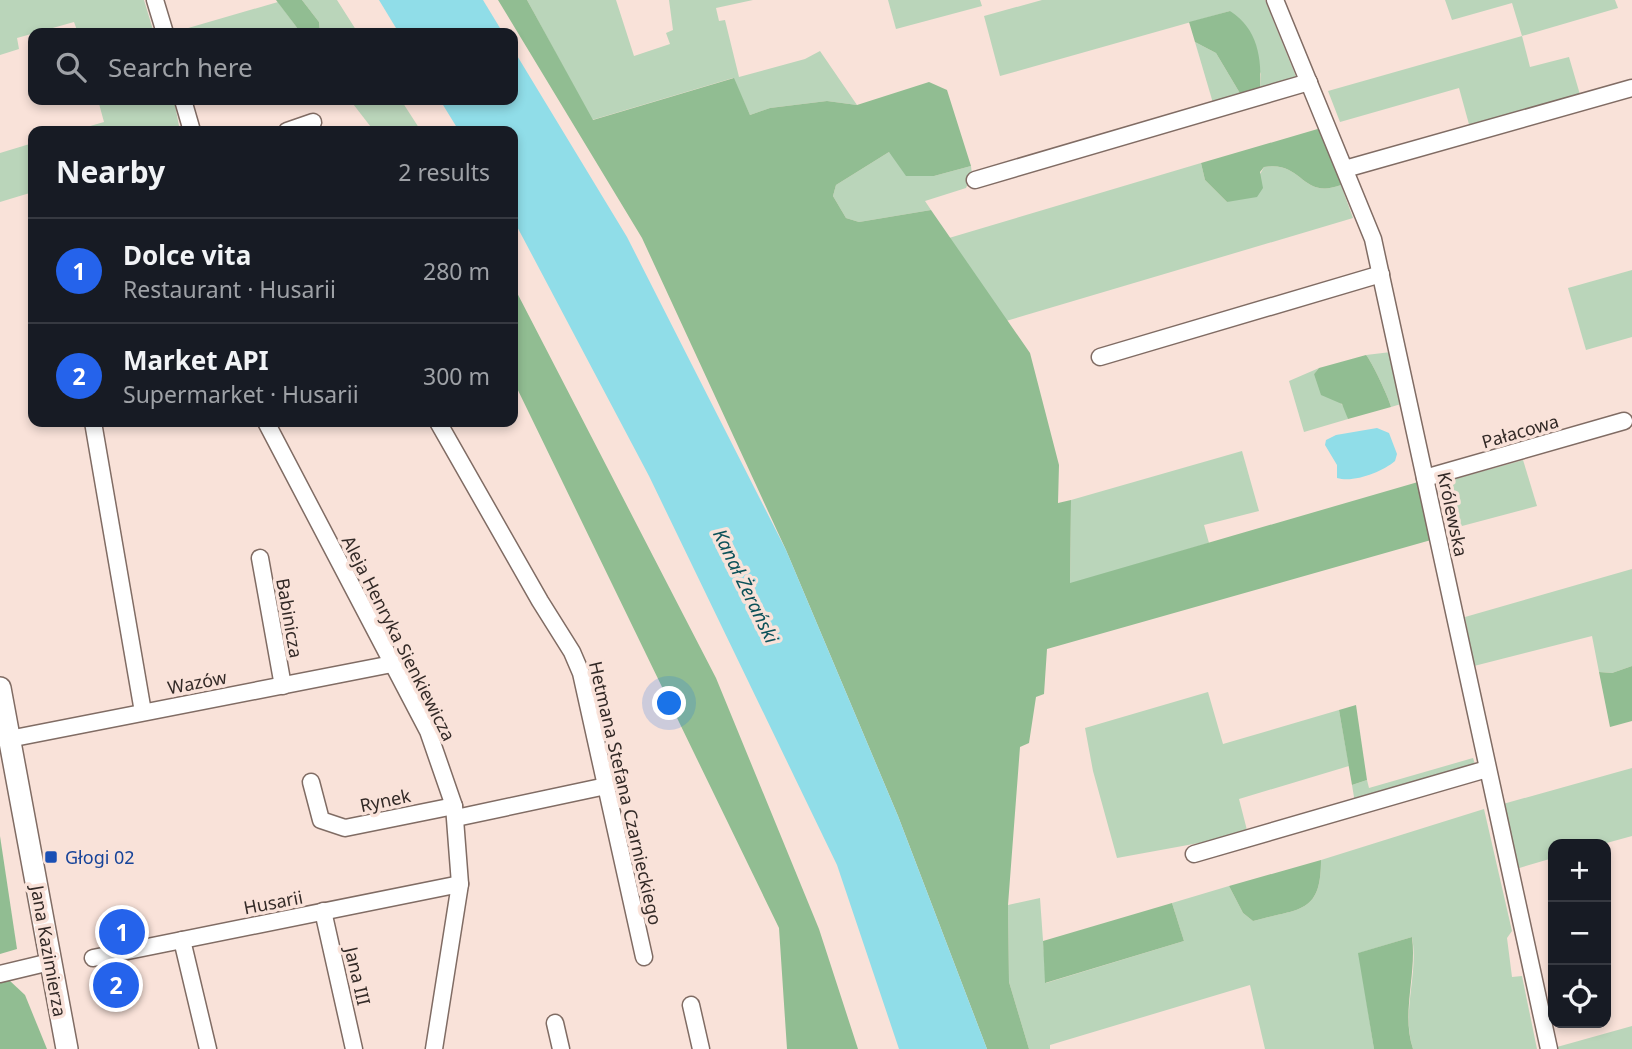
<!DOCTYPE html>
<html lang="en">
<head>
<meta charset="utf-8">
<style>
	body { margin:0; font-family:"Noto Sans",sans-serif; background:#20242c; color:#f1f3f6 }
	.controls { position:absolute; right:21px; bottom:21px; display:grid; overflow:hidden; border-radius:14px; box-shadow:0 4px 10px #0003 }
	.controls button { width:63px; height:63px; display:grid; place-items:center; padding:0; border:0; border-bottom:2px solid #363941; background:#171b24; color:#f1f3f6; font:35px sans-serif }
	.you { position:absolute; left:670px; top:704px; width:24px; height:24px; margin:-18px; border:5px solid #fff; border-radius:50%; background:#1a73e8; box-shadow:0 0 0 10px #1a73e833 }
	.badge { display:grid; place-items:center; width:46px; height:46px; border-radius:50%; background:#2563eb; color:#fff; font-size:23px; font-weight:700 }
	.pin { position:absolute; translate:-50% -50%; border:4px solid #fff; box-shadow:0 2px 7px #0006 }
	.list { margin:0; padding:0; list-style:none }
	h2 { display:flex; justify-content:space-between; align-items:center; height:91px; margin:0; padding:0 28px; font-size:30px }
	h2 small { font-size:23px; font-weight:400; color:#9ea1a6 }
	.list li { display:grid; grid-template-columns:46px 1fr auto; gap:21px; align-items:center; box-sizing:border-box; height:105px; padding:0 28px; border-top:2px solid #363941 }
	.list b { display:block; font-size:26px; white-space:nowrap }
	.list p { margin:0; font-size:23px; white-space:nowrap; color:#9ea1a6 }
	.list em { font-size:23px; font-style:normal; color:#9ea1a6 }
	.icon { flex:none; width:38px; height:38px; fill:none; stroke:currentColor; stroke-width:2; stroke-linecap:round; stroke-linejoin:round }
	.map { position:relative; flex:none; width:1632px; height:1049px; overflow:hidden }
	.search { position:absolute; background:#171b24; box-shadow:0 4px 10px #0003; left:28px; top:28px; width:490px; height:77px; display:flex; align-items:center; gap:18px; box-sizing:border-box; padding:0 24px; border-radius:14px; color:#9ea1a6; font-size:26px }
	.panel { position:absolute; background:#171b24; box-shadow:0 4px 10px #0003; left:28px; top:126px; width:490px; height:301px; border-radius:14px }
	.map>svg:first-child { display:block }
	.green { fill:#bad5ba }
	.forest { fill:#91bd92 }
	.water { fill:#90dde8 }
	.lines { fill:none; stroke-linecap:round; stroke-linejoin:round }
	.minor-casing { stroke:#806c64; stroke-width:19 }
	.major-casing { stroke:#806c64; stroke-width:24 }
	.minor { stroke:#fff; stroke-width:16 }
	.major { stroke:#fff; stroke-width:21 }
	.transit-dot { fill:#1a4fb4; stroke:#f9e2d9; stroke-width:2.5 }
	.labels { text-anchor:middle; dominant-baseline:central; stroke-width:7; stroke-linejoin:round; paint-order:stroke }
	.street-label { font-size:18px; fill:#332a27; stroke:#f9e2d9 }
	.transit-label { font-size:18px; fill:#164399; stroke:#f9e2d9; text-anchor:start }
	.water-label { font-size:19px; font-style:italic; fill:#0c5159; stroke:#f9e2d9 }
</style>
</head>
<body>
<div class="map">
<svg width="1632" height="1049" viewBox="0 0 1632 1049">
	<rect width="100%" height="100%" fill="#f9e2d9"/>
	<!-- green -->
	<g class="green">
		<polygon points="0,0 144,0 154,33 78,33 74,22 17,38 19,49 0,55"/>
		<polygon points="302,0 337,0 358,33 320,33 319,22"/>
		<polygon points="527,0 616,0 634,56 670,44 666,33 673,30 669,0 753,0 716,8 719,21 725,20 739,77 805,59 820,51 857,105 827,101 770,108 750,115 733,78 592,120"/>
		<polygon points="888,0 980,0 982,6 896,29"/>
		<polygon points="1042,0 1265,0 1297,79 1260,90 1261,74 1230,11 1000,76 984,16"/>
		<polygon points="1445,0 1615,0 1618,8 1522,36 1530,67 1569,57 1581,98 1470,128 1459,88 1340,122 1328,91 1522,36 1512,3 1452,20"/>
		<polygon points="278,2 301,33 171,33"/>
		<polygon points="1195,42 1216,53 1241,95 1213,103"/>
		<polygon points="98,100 174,100 180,131 73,131 104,122"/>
		<polygon points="350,100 401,100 421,131 374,131"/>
		<polygon points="33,143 33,192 0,202 0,153"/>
		<polygon points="889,152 934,176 971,166 972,174 966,188 925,201 931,210 859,222 846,218 833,196 836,185"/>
		<path d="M1201,163L1205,180L1227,202L1261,182L1259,176L1264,167C1303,160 1301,200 1341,185L1353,218L1006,321L949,238Z"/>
		<polygon points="1632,270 1632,337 1586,350 1568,288"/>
		<path d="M1391,352L1401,404L1391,407C1389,398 1371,360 1366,355Z"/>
		<polygon points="1319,368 1314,374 1346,409 1348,419 1304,432 1289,381"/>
		<polygon points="1242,451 1259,511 1204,525 1209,543 1070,584 1071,500"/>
		<polygon points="1523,460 1537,506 1447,530 1439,492 1444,482"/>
		<polygon points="1632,569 1632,666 1612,673 1599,672 1592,636 1474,666 1465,617"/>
		<polygon points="1208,692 1223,744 1339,710 1349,766 1239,799 1248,834 1117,858 1093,771 1085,728"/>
		<polygon points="1473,758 1476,767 1355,803 1352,785 1367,780 1369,788"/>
		<polygon points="1632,768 1632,836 1603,844 1553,844 1553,858 1516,869 1503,804"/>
		<path d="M1484,809L1512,931L1507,938L1512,977L1522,976L1537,1049H1413C1401,1012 1419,974 1412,937L1359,953L1374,1049H1265L1250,985L1050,1045V1049H1029L1009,982L1008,905L1040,898L1046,983L1184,941L1172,903L1229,886L1243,913L1253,921C1299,908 1321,915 1321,860Z"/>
		<polygon points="1632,1026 1632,1049 1558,1049 1557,1047"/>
	</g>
	<!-- forest -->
	<g class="forest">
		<polygon points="276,0 302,0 319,22 320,33 301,33"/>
		<polygon points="498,0 527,0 593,120 734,78 750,115 770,108 827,101 857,105 929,82 947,90 971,166 934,176 906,176 889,152 836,185 833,196 846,218 859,222 931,210 1030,353 1059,465 1058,503 1071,500 1070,583 1418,482 1431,540 1047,649 1044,694 1036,697 1029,743 1020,747 1008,905 1009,982 1029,1049 987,1049 898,816 786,550 642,238"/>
		<path d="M1230,11C1258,29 1262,58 1260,90L1241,95L1216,53L1195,42L1189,22Z"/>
		<path d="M1321,128L1341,185C1301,200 1303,160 1264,167L1260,172L1263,188L1257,197L1227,202L1205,180L1201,163Z"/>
		<polygon points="513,285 716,678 819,929 858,1049 787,1049 779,928 513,380"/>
		<path d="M1366,355C1371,360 1389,398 1391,407L1348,419L1342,404L1321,395L1314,374L1319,368Z"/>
		<polygon points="1632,666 1632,721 1610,727 1599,672 1612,673"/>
		<polygon points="1356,705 1367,780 1352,785 1339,710"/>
		<polygon points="0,836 17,949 0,954"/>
		<path d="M1321,860C1321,915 1299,908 1253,921L1243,913L1229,886Z"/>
		<polygon points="1172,903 1184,941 1045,983 1043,941"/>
		<path d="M1412,937C1417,974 1401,1013 1413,1049H1374L1358,953Z"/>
		<polygon points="9,980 25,995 47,1049 0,1049 0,982"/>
	</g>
	<!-- water -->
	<g class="water">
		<polygon points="379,0 483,0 503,33 399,33"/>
		<polygon points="513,49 627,237 786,550 898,816 987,1049 899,1049 837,865 649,476 513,219 513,131 459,131 440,100 513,100"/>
		<path d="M1377,428L1389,433L1397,454L1395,461C1382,472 1354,483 1337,478V465L1325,445L1326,440L1336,435Z"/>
	</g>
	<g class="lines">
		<defs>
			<g id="minor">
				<polyline points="155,0 165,33"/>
				<polyline points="1275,0 1373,239 1549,1049"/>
				<polyline points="183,100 192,131"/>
				<polyline points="287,131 313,122"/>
				<polyline points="1345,169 1632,88"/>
				<polyline points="975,180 1309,82"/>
				<polyline points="1100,357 1381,274"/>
				<polyline points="93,422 143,712"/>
				<polyline points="266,422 428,731 454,806 460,884 434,1049"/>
				<polyline points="438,422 540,601 572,652 581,673 644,957"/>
				<polyline points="1425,478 1624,421"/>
				<polyline points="260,558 283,686"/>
				<polyline points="9,739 392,664"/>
				<polyline points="311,782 321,820 345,828 454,806"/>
				<polyline points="456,818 606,786"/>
				<polyline points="1194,854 1487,769"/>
				<polyline points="323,911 354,1049"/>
				<polyline points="182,940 208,1049"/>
				<polyline points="93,958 460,884"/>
				<polyline points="0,974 50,962"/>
				<polyline points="691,1005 701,1049"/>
				<polyline points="555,1023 561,1049"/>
			</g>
			<polyline id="major" points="0,688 67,1049"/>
		</defs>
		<!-- minor casing -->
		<use href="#minor" class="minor-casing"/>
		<!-- major casing -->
		<use href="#major" class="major-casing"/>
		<!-- minor -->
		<use href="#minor" class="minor"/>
		<!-- major -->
		<use href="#major" class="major"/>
	</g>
	<!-- markers -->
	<rect class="transit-dot" x="44" y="850" width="14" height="14" rx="3.5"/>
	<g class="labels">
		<!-- street labels -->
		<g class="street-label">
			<text transform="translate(1520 431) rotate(-16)">Pałacowa</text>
			<text transform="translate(1453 514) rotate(78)">Królewska</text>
			<text transform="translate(290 618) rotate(80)">Babinicza</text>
			<text transform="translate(399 638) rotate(63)">Aleja Henryka Sienkiewicza</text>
			<text transform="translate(197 682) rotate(-11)">Wazów</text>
			<text transform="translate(626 793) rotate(77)">Hetmana Stefana Czarnieckiego</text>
			<text transform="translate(385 800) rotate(-12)">Rynek</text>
			<text transform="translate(273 902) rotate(-11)">Husarii</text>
			<text transform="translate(49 951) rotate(80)">Jana Kazimierza</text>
			<text transform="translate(358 976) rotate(77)">Jana III</text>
		</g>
		<!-- transit labels -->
		<g class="transit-label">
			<text x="65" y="857">Głogi 02</text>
		</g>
		<!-- water labels -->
		<g class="water-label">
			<text transform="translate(746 586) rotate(64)">Kanał Żerański</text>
		</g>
	</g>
</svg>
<div class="controls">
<button>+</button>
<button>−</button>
<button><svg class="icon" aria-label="locate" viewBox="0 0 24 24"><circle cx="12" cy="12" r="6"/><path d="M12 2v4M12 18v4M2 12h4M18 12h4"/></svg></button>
</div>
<div class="you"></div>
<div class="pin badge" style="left:122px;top:932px">1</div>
<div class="pin badge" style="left:116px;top:985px">2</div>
<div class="search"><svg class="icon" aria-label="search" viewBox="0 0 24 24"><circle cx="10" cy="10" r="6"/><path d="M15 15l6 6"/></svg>Search here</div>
<section class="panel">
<h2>Nearby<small>2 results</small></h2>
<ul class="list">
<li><span class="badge">1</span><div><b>Dolce vita</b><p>Restaurant · Husarii</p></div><em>280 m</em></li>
<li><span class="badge">2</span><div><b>Market API</b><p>Supermarket · Husarii</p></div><em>300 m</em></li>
</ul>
</section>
</div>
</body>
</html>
